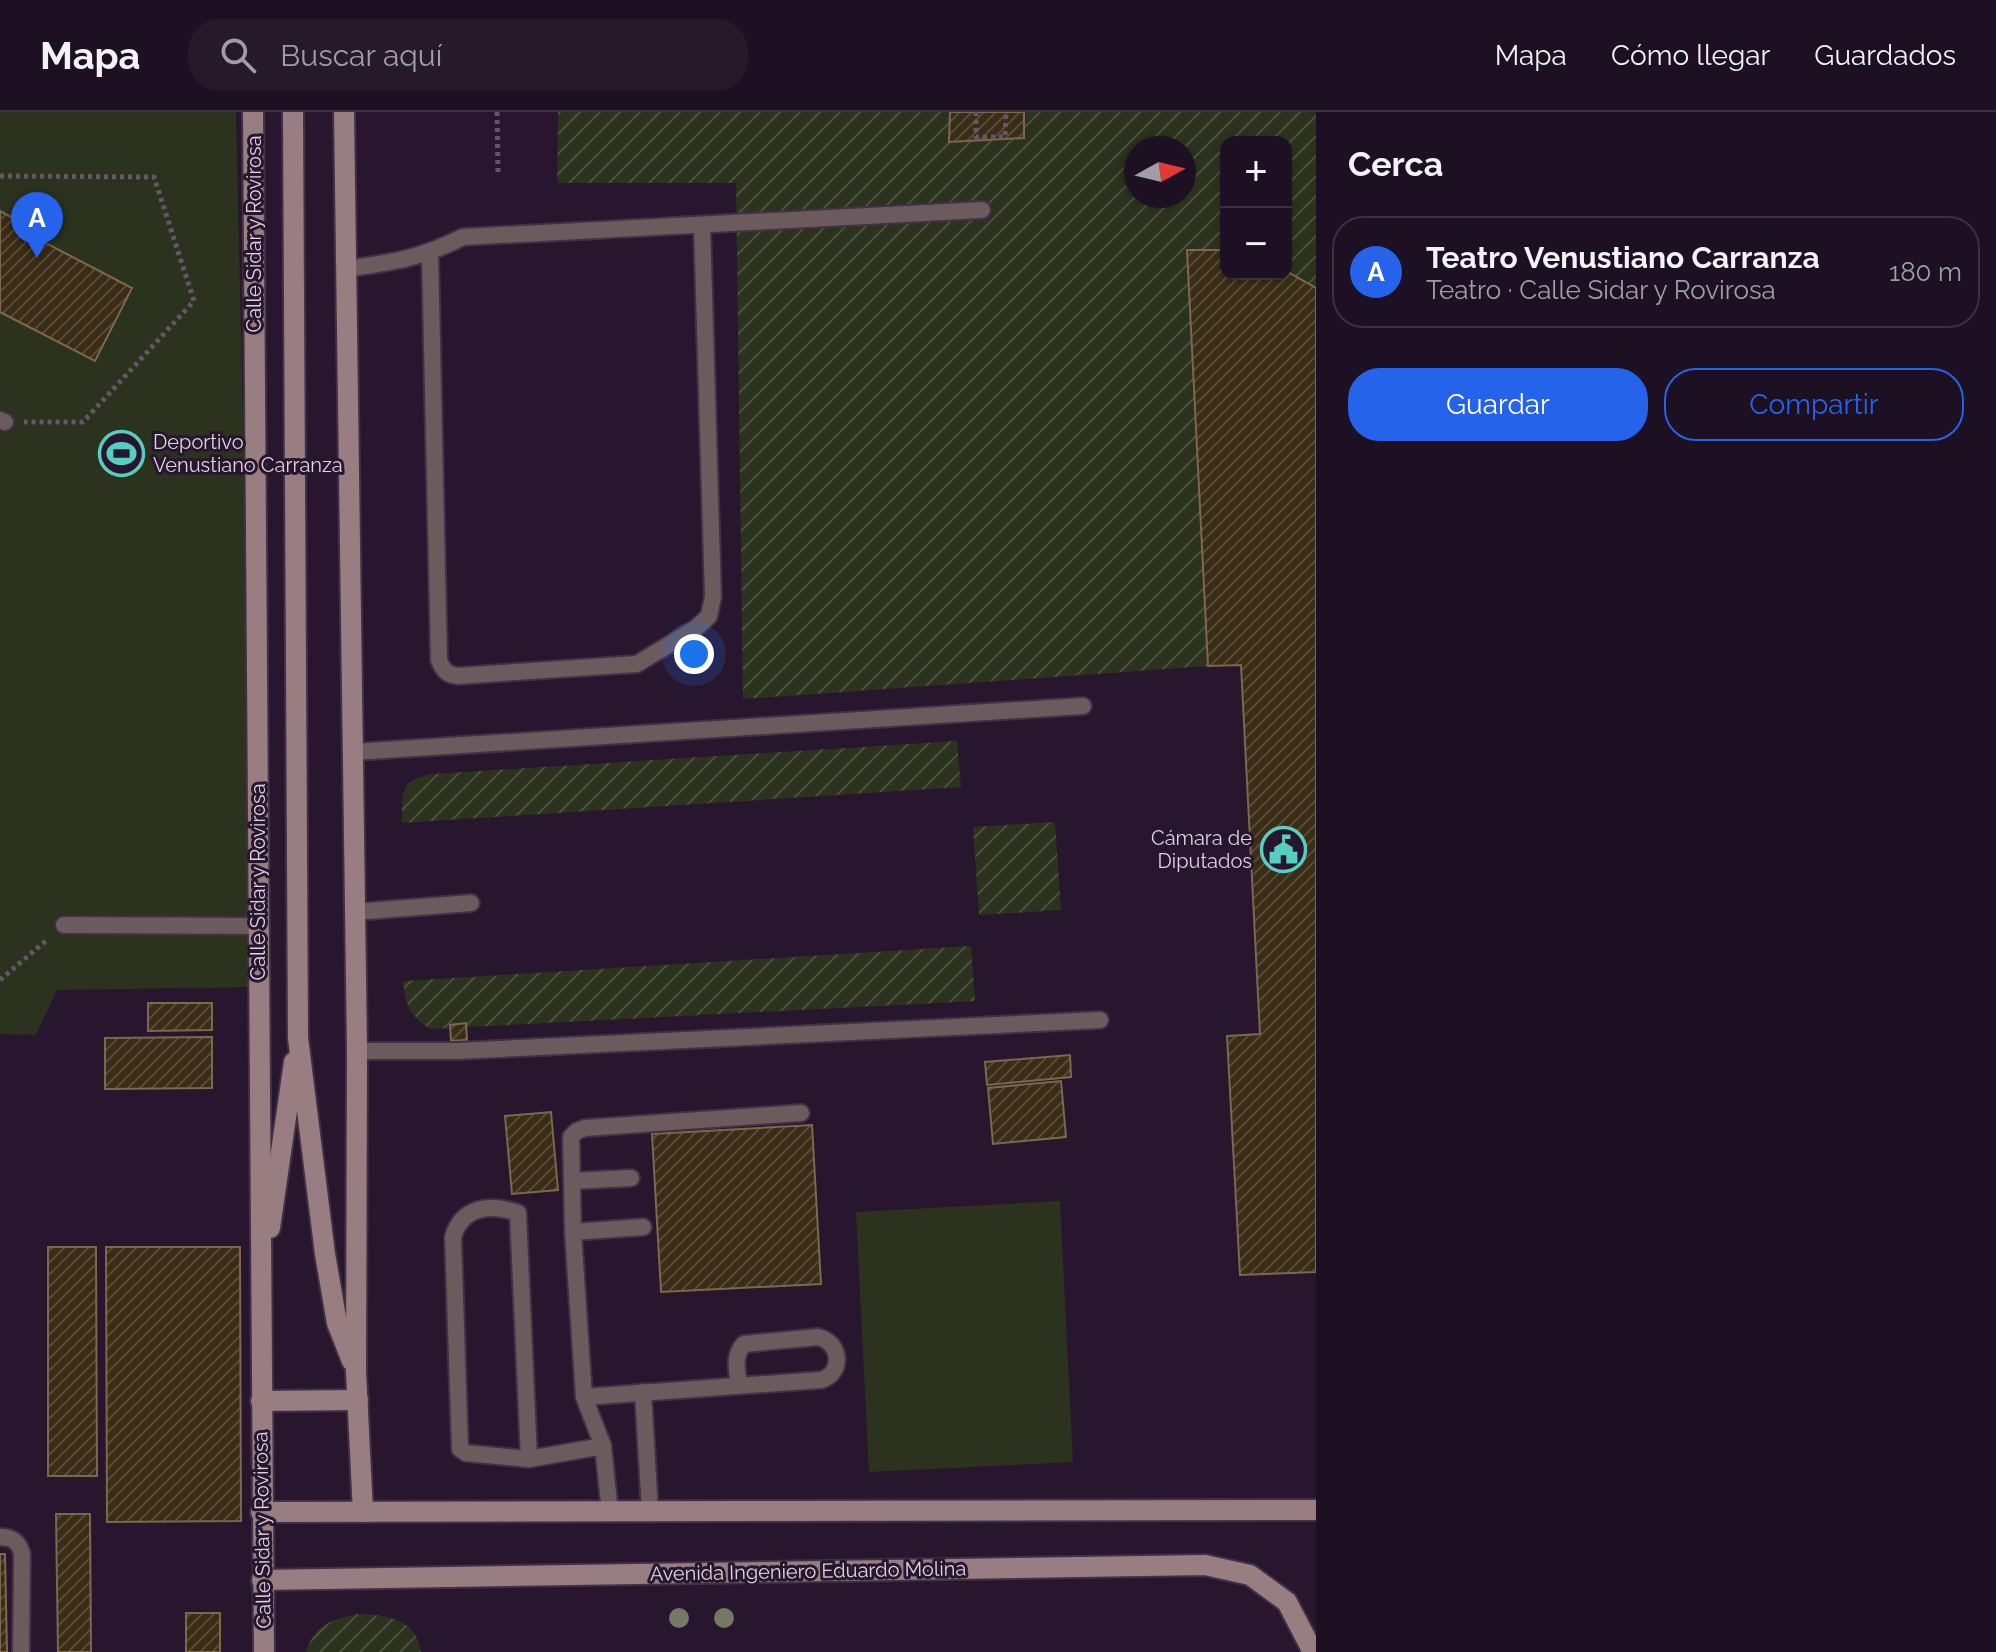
<!DOCTYPE html>
<html lang="es">
<head>
<meta charset="utf-8">
<style>
	body { margin:0; font-family:Raleway,sans-serif; background:#25192a; color:#f1f3f6 }
	.controls { position:absolute; right:24px; top:24px; display:grid; overflow:hidden; border-radius:16px; box-shadow:0 2px 6px #0004 }
	.controls button { width:72px; height:72px; display:grid; place-items:center; padding:0; border:0; border-bottom:2px solid #3b3040; background:#1d1022; color:#f1f3f6; font:40px sans-serif }
	.compass { position:absolute; left:1124px; top:24px; width:72px; height:72px; border-radius:50%; background:#1d1022; box-shadow:0 2px 6px #0004; rotate:82deg }
	.you { position:absolute; left:694px; top:542px; width:28px; height:28px; margin:-20px; border:6px solid #fff; border-radius:50%; background:#1a73e8; box-shadow:0 0 0 12px #1a73e833 }
	.badge { display:grid; place-items:center; width:52px; height:52px; border-radius:50%; background:#2563eb; color:#fff; font-size:26px; font-weight:700 }
	.pin { position:absolute; translate:-50% -66px; filter:drop-shadow(0 2px 4px #0008) }
	.pin::after { content:''; position:absolute; top:42px; width:28px; height:24px; background:inherit; clip-path:polygon(0 0,100% 0,50% 100%) }
	.list { margin:0; padding:0; list-style:none }
	h2 { display:flex; justify-content:space-between; align-items:center; height:104px; margin:0; padding:0 32px; font-size:34px }
	h2 small { font-size:26px; font-weight:400; color:#a09da5 }
	.list li { display:grid; grid-template-columns:52px 1fr auto; gap:24px; align-items:center; box-sizing:border-box; height:112px; margin:0 16px 16px; padding:0 16px; border:2px solid #3b3040; border-radius:32px }
	.list b { display:block; font-size:30px; white-space:nowrap }
	.list p { margin:0; font-size:26px; white-space:nowrap; color:#a09da5 }
	.list em { font-size:26px; font-style:normal; color:#a09da5 }
	.actions { display:flex; gap:16px; padding:24px 32px }
	.actions a { flex:1; padding:18px 0; border:2px solid #2563eb; border-radius:32px; text-align:center; font-size:28px; color:#2563eb }
	.actions .main { background:#2563eb; color:#fff }
	.icon { flex:none; width:44px; height:44px; fill:none; stroke:currentColor; stroke-width:2; stroke-linecap:round; stroke-linejoin:round }
	.map { position:relative; flex:none; width:1316px; height:1540px; overflow:hidden }
	header { display:flex; align-items:center; gap:48px; box-sizing:border-box; height:112px; padding:0 40px; background:#1d1022; border-bottom:2px solid #3b3040 }
	header strong { font-size:38px }
	nav { display:flex; gap:44px; margin-inline-start:auto; font-size:28px }
	.search { width:560px; height:72px; background:#25192a; display:flex; align-items:center; gap:20px; box-sizing:border-box; padding:0 28px; border-radius:32px; color:#a09da5; font-size:30px }
	main { display:flex }
	aside { flex:1; background:#1d1022 }
	.map>svg:first-child { display:block }
	.garden { fill:url(#garden-furrows); fill-rule:evenodd }
	.pitch { fill:#2b331e }
	.building { fill:url(#building-hatch); stroke:#7c684c; stroke-width:2 }
	.lines { fill:none; stroke-linecap:round; stroke-linejoin:round }
	.lane-casing { stroke:#413046; stroke-width:20 }
	.secondary-casing { stroke:#413046; stroke-width:24 }
	.path { stroke:#645569; stroke-width:5; stroke-dasharray:4 4; stroke-linecap:butt }
	.lane { stroke:#6c5b5d; stroke-width:16 }
	.secondary { stroke:#987e81; stroke-width:20 }
	.tree { fill:#757866 }
	.labels { text-anchor:middle; dominant-baseline:central; stroke-width:6; stroke-linejoin:round; paint-order:stroke }
	.street-label { font-size:20px; fill:#ded3e2; stroke:#27162d }
	.poi-label { font-size:20px; fill:#ded3e2; stroke:#27162d; text-anchor:start }
</style>
</head>
<body>
<header>
<strong>Mapa</strong>
<div class="search"><svg class="icon" aria-label="search" viewBox="0 0 24 24"><circle cx="10" cy="10" r="6"/><path d="M15 15l6 6"/></svg>Buscar aquí</div>
<nav><a>Mapa</a><a>Cómo llegar</a><a>Guardados</a></nav>
</header>
<main>
<div class="map">
<svg width="1316" height="1540" viewBox="0 0 1316 1540">
	<defs>
		<pattern id="garden-furrows" width="10" height="10" patternUnits="userSpaceOnUse" patternTransform="scale(2)"><rect width="10" height="10" fill="#2b331e"/><path d="M-1 1l2-2M0 10L10 0M9 11l2-2" fill="none" stroke="#49503e"/></pattern>
		<pattern id="building-hatch" width="6" height="6" patternUnits="userSpaceOnUse" patternTransform="scale(2)"><rect width="6" height="6" fill="#3b2c15"/><path d="M-1 1l2-2M0 6l6-6M5 7l2-2" fill="none" stroke="#574a37"/></pattern>
	</defs>
	<rect width="100%" height="100%" fill="#27162d"/>
	<!-- garden -->
	<g class="garden">
		<path d="M558,0H950V30L1024,26V0H1316V176L1286,159V30H1226V138L1187,139L1208,554L743,587L736,71H557ZM1136,36H1184V84H1136Z"/>
		<path d="M957,629L961,675L402,711C402,682 399,669 431,662Z"/>
		<polygon points="1055,710 1061,798 979,803 973,715"/>
		<path d="M971,834L975,889L430,917C410,904 405,893 403,869Z"/>
		<path d="M358,1502C387,1503 416,1506 421,1540H306C314,1513 332,1507 358,1502Z"/>
	</g>
	<!-- pitch -->
	<g class="pitch">
		<polygon points="0,0 236,0 256,875 57,878 36,923 0,922"/>
		<polygon points="1060,1089 1073,1350 869,1360 856,1100"/>
	</g>
	<!-- building -->
	<g class="building">
		<polygon points="950,0 1024,0 1024,26 949,30"/>
		<polygon points="0,99 20,110 17,116 132,176 95,249 0,200"/>
		<polygon points="1187,138 1226,138 1226,162 1286,162 1286,159 1316,176 1316,1160 1240,1163 1227,924 1260,922 1241,553 1208,554"/>
		<polygon points="148,891 212,891 212,918 148,919"/>
		<polygon points="466,911 467,928 451,929 450,913"/>
		<polygon points="212,925 212,976 105,977 105,926"/>
		<polygon points="1070,943 1071,965 987,973 985,950"/>
		<polygon points="1061,969 1066,1025 993,1032 988,976"/>
		<polygon points="551,1000 558,1078 512,1082 505,1004"/>
		<polygon points="812,1013 821,1172 661,1180 652,1022"/>
		<polygon points="48,1135 96,1135 97,1364 48,1364"/>
		<polygon points="106,1135 240,1135 241,1409 107,1410"/>
		<polygon points="56,1402 90,1402 91,1540 58,1540"/>
		<polygon points="0,1442 5,1442 7,1540 0,1540"/>
		<rect x="186" y="1501" width="34" height="39"/>
	</g>
	<g class="lines">
		<defs>
			<g id="lane">
				<path d="M430,142L439,548C443,558 446,562 457,564L637,552L696,516L709,504L713,485L702,114"/>
				<path d="M346,157C394,150 419,147 463,125L982,98"/>
				<polyline points="0,308 5,310"/>
				<polyline points="353,640 1083,594"/>
				<polyline points="355,800 471,791"/>
				<polyline points="64,813 258,814"/>
				<polyline points="357,939 457,939 1100,908"/>
				<polyline points="572,1069 631,1066"/>
				<polyline points="573,1120 643,1115"/>
				<polyline points="643,1280 650,1399"/>
				<path d="M584,1285L821,1268C844,1261 841,1230 818,1225L744,1232C733,1244 737,1258 739,1273"/>
				<path d="M529,1347L518,1101C489,1091 462,1095 453,1125L460,1337L466,1341L529,1347L603,1334"/>
				<polyline points="610,1400 603,1334 584,1285 573,1120 571,1025 577,1019 585,1016 801,1001"/>
				<path d="M0,1425C13,1425 19,1430 22,1442L21,1540"/>
			</g>
			<g id="secondary">
				<polyline points="253,0 264,1540"/>
				<polyline points="293,0 298,926 325,1142 337,1211 352,1249"/>
				<polyline points="344,0 357,939 356,1260 363,1400"/>
				<polyline points="270,1116 294,950"/>
				<polyline points="261,1289 358,1288"/>
				<polyline points="261,1400 1316,1398"/>
				<polyline points="262,1468 1205,1453 1250,1463 1287,1490 1313,1540"/>
			</g>
		</defs>
		<!-- lane casing -->
		<use href="#lane" class="lane-casing"/>
		<!-- secondary casing -->
		<use href="#secondary" class="secondary-casing"/>
		<!-- path -->
		<g class="path">
			<polyline points="497,0 498,61"/>
			<polyline points="976,0 976,25 1005,25 1006,0"/>
			<polyline points="0,64 154,65 194,189 83,310 24,310"/>
			<polyline points="0,868 48,827"/>
		</g>
		<!-- lane -->
		<use href="#lane" class="lane"/>
		<!-- secondary -->
		<use href="#secondary" class="secondary"/>
	</g>
	<!-- trees -->
	<g class="tree">
		<circle cx="679" cy="1506" r="10"/>
		<circle cx="724" cy="1506" r="10"/>
	</g>
	<!-- icons -->
	<defs>
		<symbol id="stadium-ring" viewBox="-11 -11 22 22"><circle r="9.5" fill="#27162d" stroke="#57cec1" stroke-width="1.5"/><path d="M0-5a6.5 5 0 1 0 0 10a6.5 5 0 1 0 0-10ZM-3.5-1.8h7v3.6h-7Z" fill="#57cec1"/></symbol>
		<symbol id="civic-ring" viewBox="-11 -11 22 22"><circle r="9.5" fill="#27162d" stroke="#57cec1" stroke-width="1.5"/><path d="M-.6-6.5H3V-4.5H.6V-3L4-1V1h2V6H-6V1h2V-1L-.6-3ZM-1.2 2.5V6h2.4V2.5Z" fill="#57cec1"/></symbol>
	</defs>
	<g fill-rule="evenodd">
		<use href="#stadium-ring" x="96" y="316" width="51" height="51"/>
		<use href="#civic-ring" x="1258" y="712" width="51" height="51"/>
	</g>
	<g class="labels">
		<!-- street labels -->
		<g class="street-label">
			<text transform="translate(254 122) rotate(-90)">Calle Sidar y Rovirosa</text>
			<text transform="translate(258 770) rotate(-90)">Calle Sidar y Rovirosa</text>
			<text transform="translate(262 1418) rotate(-91)">Calle Sidar y Rovirosa</text>
			<text transform="translate(808 1459) rotate(-1)">Avenida Ingeniero Eduardo Molina</text>
		</g>
		<!-- poi labels -->
		<g class="poi-label">
			<text x="153" y="330">Deportivo<tspan x="153" dy="23">Venustiano Carranza</tspan></text>
			<text x="1252" y="726" text-anchor="end">Cámara de<tspan x="1252" dy="23">Diputados</tspan></text>
		</g>
	</g>
</svg>
<div class="controls">
<button>+</button>
<button>−</button>
</div>
<svg class="compass" viewBox="-18 -18 36 36"><path d="M0-13l5 13h-10z" fill="#e53935"/><path d="M0 13l5-13h-10z" fill="#a09da5"/></svg>
<div class="you"></div>
<div class="pin badge" style="left:37px;top:146px">A</div>
</div>
<aside>
<h2>Cerca<small></small></h2>
<ul class="list">
<li><span class="badge">A</span><div><b>Teatro Venustiano Carranza</b><p>Teatro · Calle Sidar y Rovirosa</p></div><em>180 m</em></li>
</ul>
<div class="actions"><a class="main">Guardar</a><a>Compartir</a></div>
</aside>
</main>
</body>
</html>
